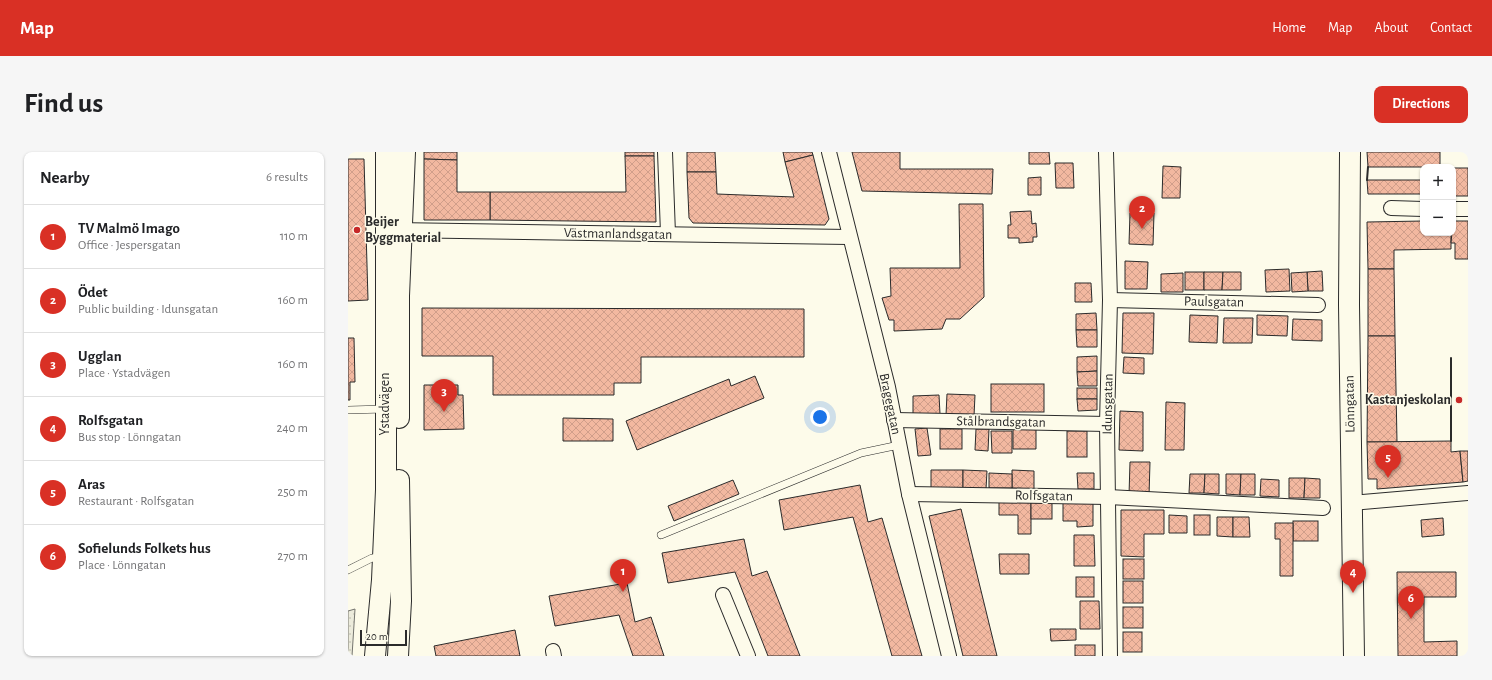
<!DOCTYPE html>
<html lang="en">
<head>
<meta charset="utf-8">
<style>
	body { margin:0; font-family:"Alegreya Sans",sans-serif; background:#f6f6f6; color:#202124 }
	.controls { position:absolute; right:12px; top:12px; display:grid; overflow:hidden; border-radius:8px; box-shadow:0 1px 3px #0004 }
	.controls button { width:36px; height:36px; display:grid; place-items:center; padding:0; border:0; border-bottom:1px solid #e0e0e0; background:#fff; color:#202124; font:20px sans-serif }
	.scale { position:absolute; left:12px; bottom:10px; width:47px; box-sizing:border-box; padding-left:4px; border:2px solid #2b2b2b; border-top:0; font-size:11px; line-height:14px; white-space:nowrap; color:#2b2b2b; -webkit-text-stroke:3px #fdfbea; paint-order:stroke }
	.you { position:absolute; left:472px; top:265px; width:14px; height:14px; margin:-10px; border:3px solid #fff; border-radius:50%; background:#1a73e8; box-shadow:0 0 0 6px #1a73e833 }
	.badge { display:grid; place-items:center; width:26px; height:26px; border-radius:50%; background:#d93025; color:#fff; font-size:13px; font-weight:700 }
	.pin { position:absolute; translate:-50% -33px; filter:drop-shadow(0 1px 2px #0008) }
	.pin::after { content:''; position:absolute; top:21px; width:14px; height:12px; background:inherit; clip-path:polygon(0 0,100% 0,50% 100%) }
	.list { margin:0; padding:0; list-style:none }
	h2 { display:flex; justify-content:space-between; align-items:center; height:52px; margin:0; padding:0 16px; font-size:17px }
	h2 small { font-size:13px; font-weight:400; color:#757577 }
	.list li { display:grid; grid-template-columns:26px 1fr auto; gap:12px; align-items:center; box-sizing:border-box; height:64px; padding:0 16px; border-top:1px solid #e0e0e0 }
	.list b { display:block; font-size:15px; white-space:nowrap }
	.list p { margin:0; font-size:13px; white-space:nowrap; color:#757577 }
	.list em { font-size:13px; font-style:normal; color:#757577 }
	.map { position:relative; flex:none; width:1120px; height:504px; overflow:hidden; border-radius:8px }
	header { display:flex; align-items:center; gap:24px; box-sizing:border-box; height:56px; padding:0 20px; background:#d93025; color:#fff }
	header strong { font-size:19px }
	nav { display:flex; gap:22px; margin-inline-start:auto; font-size:14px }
	.intro { display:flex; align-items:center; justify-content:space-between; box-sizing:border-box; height:96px; padding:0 24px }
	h1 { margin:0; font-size:28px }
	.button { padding:10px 18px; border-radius:8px; background:#d93025; color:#fff; font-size:14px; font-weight:700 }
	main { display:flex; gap:24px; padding:0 24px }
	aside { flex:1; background:#fff; border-radius:8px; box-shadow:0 1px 3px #0004 }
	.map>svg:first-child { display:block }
	.grass { fill:url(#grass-dots); stroke:#74746e }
	.building { fill:url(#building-cross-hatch); stroke:#2b2b2b }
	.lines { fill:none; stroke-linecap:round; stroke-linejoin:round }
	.lane-casing { stroke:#2b2b2b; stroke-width:8 }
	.street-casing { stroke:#2b2b2b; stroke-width:16 }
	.secondary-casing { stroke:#2b2b2b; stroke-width:22 }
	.lane { stroke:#fdfbea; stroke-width:7 }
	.street { stroke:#fdfbea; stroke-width:14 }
	.secondary { stroke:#fdfbea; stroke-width:20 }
	.wall { stroke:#2b2b2b; stroke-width:2 }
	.poi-dot { fill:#c62828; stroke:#fdfbea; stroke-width:1.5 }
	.labels { text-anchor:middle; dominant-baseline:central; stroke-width:3; stroke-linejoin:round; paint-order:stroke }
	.poi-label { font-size:14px; font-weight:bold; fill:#2b2b2b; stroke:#fdfbea; text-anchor:start }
	.street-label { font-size:14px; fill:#2b2b2b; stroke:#fdfbea }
</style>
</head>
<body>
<header>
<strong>Map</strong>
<nav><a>Home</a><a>Map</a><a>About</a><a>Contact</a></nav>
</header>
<div class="intro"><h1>Find us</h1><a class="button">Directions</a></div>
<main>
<aside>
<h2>Nearby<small>6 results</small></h2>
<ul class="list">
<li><span class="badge">1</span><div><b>TV Malmö Imago</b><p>Office · Jespersgatan</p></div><em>110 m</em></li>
<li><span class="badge">2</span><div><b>Ödet</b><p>Public building · Idunsgatan</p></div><em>160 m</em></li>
<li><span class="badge">3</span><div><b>Ugglan</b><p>Place · Ystadvägen</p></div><em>160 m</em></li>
<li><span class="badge">4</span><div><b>Rolfsgatan</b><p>Bus stop · Lönngatan</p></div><em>240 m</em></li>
<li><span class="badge">5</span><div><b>Aras</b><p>Restaurant · Rolfsgatan</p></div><em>250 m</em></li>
<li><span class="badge">6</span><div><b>Sofielunds Folkets hus</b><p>Place · Lönngatan</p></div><em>270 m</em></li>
</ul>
</aside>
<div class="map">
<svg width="1120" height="504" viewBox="0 0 1120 504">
	<defs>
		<pattern id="grass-dots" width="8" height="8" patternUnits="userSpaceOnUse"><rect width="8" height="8" fill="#ecebdb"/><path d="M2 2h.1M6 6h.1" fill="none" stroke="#cbcabc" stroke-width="1.8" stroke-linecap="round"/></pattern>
		<pattern id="building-cross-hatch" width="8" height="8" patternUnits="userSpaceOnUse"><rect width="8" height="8" fill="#f2b8a0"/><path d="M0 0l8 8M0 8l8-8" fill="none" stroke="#d09e8a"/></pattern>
	</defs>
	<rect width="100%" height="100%" fill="#fdfbea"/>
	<!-- grass -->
	<polygon class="grass" points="7,457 4,504 0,504 0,459"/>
	<!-- building -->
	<g class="building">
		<polygon points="76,0 109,0 109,8 76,7"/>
		<rect x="277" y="0" width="29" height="4"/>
		<polygon points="339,0 367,0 368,20 339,20"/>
		<polygon points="435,0 464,0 465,3 437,10"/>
		<polygon points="504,0 552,0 552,17 645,17 644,42 514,39"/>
		<polygon points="681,0 701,0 702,12 681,12"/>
		<polygon points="1019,0 1092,0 1092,15 1020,15"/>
		<polygon points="465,3 481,67 477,73 345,71 341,66 339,20 368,20 369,42 446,45 437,10"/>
		<polygon points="277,4 306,4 308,70 142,68 142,40 278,40"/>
		<polygon points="0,7 16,7 20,148 0,149"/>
		<polygon points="76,7 109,8 109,40 142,40 142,68 76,68"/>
		<polygon points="707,11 725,11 726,36 708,36"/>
		<polygon points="815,14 833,15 832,46 814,46"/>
		<rect x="1105" y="16" width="15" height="28"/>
		<polygon points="693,25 693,43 680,43 680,26"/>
		<polygon points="1019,28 1075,28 1075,42 1020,42"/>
		<polygon points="611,52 635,52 636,145 612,167 598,167 594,177 546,179 546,168 541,168 534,146 543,144 542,116 612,116"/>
		<polygon points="683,59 684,72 688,71 689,85 685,85 685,90 671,91 671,86 660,86 660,73 663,73 662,60"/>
		<polygon points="782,61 806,61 805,93 781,92"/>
		<polygon points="1075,69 1075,81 1103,81 1103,97 1046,98 1046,117 1020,117 1019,70"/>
		<polygon points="1105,69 1120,69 1120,107 1107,107 1107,91 1103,91"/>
		<polygon points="777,109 800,110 799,137 777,137"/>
		<polygon points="941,117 942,139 918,140 917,118"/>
		<polygon points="1020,117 1046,117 1047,184 1020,184"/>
		<polygon points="974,119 975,139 960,139 959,120"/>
		<rect x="837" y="120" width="19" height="18"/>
		<polygon points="856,120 875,120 874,138 856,138"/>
		<polygon points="875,120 893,120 893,138 874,138"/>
		<polygon points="959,120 960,139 944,140 943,121"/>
		<polygon points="835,121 835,140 813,140 813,122"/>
		<polygon points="727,131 743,131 744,150 727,150"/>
		<polygon points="74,156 456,157 456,205 293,205 293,231 266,231 266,243 145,243 145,204 74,204"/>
		<polygon points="748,161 749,178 728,178 728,162"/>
		<polygon points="775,161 806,161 805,202 774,201"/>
		<polygon points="842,163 870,164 869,191 841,190"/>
		<polygon points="909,163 940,164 939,184 909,183"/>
		<polygon points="876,166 905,166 904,191 875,191"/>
		<polygon points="945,167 974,168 974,189 944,188"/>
		<polygon points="728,178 749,178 749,195 729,195"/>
		<polygon points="1020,184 1047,184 1049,290 1019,290"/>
		<polygon points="0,186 6,186 7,230 2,230 2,248 0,248"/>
		<polygon points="749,204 749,219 729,220 729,205"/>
		<polygon points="776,205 796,206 796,222 775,221"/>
		<polygon points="749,219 749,234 730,234 729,220"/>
		<polygon points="407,224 416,246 289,298 278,269 381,227 383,234"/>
		<rect x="643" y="232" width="53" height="28"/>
		<polygon points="76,233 110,233 110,243 115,243 116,277 76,278"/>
		<rect x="729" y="236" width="20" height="11"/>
		<polygon points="599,242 627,243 626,264 598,263"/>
		<polygon points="591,243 592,262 565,263 565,244"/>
		<polygon points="729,247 749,247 749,258 730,259"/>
		<polygon points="818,250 837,251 836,298 817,298"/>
		<polygon points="772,259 795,260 795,299 771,298"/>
		<polygon points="215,266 265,267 265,289 215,289"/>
		<polygon points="688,275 688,297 665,297 665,276"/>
		<polygon points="579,276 583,303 570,304 567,277"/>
		<rect x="592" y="277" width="22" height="20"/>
		<polygon points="628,277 641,277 640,299 627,298"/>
		<polygon points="643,279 664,279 664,301 644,301"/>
		<rect x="719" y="279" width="20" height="26"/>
		<polygon points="1103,289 1103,300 1112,299 1115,330 1029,337 1029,327 1020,327 1019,290"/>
		<polygon points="1112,299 1120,299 1120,329 1115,330"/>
		<polygon points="782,310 802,310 801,344 781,343"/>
		<polygon points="583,318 615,318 615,337 583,336"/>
		<polygon points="615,318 639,319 638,337 615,337"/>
		<polygon points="664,318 686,319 686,337 664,336"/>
		<polygon points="641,321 664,322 664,336 641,336"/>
		<polygon points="729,321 746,321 746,337 730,337"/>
		<polygon points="842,322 857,322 856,341 841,341"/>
		<polygon points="857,322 871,322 871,342 856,341"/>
		<polygon points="878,322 893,322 892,343 878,342"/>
		<polygon points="893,322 907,322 907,343 892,343"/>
		<polygon points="941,326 957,326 956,346 941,346"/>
		<polygon points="957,326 972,327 972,346 956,346"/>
		<polygon points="913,327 931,328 931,345 912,344"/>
		<polygon points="385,328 391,342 326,369 320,354"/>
		<polygon points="512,333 520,370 534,366 574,504 544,504 505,365 436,378 431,348"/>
		<polygon points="651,349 683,349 683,382 670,382 670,363 651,363"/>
		<rect x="683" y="349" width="21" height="18"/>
		<polygon points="715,351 745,351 745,374 729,375 729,369 715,369"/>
		<polygon points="613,357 649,504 615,504 581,364"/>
		<polygon points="773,358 816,358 816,382 796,382 796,405 773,404"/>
		<polygon points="821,363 839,364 839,381 821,381"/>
		<rect x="846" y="363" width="16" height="20"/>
		<polygon points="869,365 885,365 885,385 869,384"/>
		<polygon points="885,365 901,365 902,385 885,385"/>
		<polygon points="1095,366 1096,383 1074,385 1073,368"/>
		<rect x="945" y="369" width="25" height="20"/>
		<polygon points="927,371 945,371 945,424 932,424 932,387 927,387"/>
		<polygon points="726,383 746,383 747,414 726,414"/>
		<polygon points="396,387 404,424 419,419 452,504 420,504 387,420 320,431 314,401"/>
		<polygon points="651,402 681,402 681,422 652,422"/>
		<rect x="775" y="407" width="21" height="20"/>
		<polygon points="1049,420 1108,420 1108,445 1076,445 1076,490 1109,489 1109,504 1050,504"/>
		<rect x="728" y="425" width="18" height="20"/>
		<rect x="775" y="429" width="20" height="22"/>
		<polygon points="279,431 287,470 303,465 316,504 285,504 271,463 207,474 201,444"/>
		<polygon points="732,449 751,449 752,477 732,477"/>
		<rect x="775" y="455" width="20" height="21"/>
		<polygon points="702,477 728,477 728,488 703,489"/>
		<polygon points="167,478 172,504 88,504 86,494"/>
		<rect x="775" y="480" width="19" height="20"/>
		<rect x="727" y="493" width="20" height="11"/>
	</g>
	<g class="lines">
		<defs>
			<g id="lane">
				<polyline points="0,258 37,257"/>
				<polyline points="313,383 513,301 551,293"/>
				<polyline points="0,418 24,406 33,405"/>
			</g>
			<g id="street">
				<polyline points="317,0 320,82"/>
				<polyline points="481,0 540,235 561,342 601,504"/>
				<polyline points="758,0 762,148 759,272 762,504"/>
				<polyline points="1043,56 1075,57"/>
				<polyline points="1105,57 1120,57"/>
				<polyline points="46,78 501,85"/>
				<polyline points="762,148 970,153"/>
				<polyline points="546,268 759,272"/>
				<polyline points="561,342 760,345 975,356"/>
				<polyline points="1003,351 1120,341"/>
				<polyline points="375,443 400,504"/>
				<polyline points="205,499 206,504"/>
			</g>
			<g id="secondary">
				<polyline points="1002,0 1001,153 1006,504"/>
				<polyline points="51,266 51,144 57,0"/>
				<polyline points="27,504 34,428 38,338 38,0"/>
				<polyline points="50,504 53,449 51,328"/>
			</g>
		</defs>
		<!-- lane casing -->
		<use href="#lane" class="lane-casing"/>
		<!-- street casing -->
		<use href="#street" class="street-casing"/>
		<!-- secondary casing -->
		<use href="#secondary" class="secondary-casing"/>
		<!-- lane -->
		<use href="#lane" class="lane"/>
		<!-- street -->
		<use href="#street" class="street"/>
		<!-- secondary -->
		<use href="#secondary" class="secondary"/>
		<!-- wall -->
		<g class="wall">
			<polyline points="1019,28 1020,15"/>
			<polyline points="1103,206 1103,289"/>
		</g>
	</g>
	<!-- markers -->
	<g class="poi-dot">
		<circle cx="9" cy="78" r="4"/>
		<circle cx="1111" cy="248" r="4"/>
	</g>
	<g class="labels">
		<!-- poi labels -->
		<g class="poi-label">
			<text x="17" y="70">Beijer<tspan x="17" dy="16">Byggmaterial</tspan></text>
			<text x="1103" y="248" text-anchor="end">Kastanjeskolan</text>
		</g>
		<!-- street labels -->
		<g class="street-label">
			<text transform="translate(270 82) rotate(1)">Västmanlandsgatan</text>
			<text transform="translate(866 150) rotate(1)">Paulsgatan</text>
			<text transform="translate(37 252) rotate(-90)">Ystadvägen</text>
			<text transform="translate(542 252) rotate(78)">Bragegatan</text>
			<text transform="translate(760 252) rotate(-89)">Idunsgatan</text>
			<text transform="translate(1002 252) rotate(-91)">Lönngatan</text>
			<text transform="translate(653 270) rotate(1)">Stålbrandsgatan</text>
			<text transform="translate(696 344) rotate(1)">Rolfsgatan</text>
		</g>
	</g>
</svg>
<div class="controls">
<button>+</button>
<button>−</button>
</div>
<div class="scale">20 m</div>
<div class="you"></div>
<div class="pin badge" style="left:275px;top:440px">1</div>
<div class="pin badge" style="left:794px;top:77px">2</div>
<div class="pin badge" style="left:96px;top:260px">3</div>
<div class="pin badge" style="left:1005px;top:441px">4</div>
<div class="pin badge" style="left:1040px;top:326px">5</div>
<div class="pin badge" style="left:1063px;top:467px">6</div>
</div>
</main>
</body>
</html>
